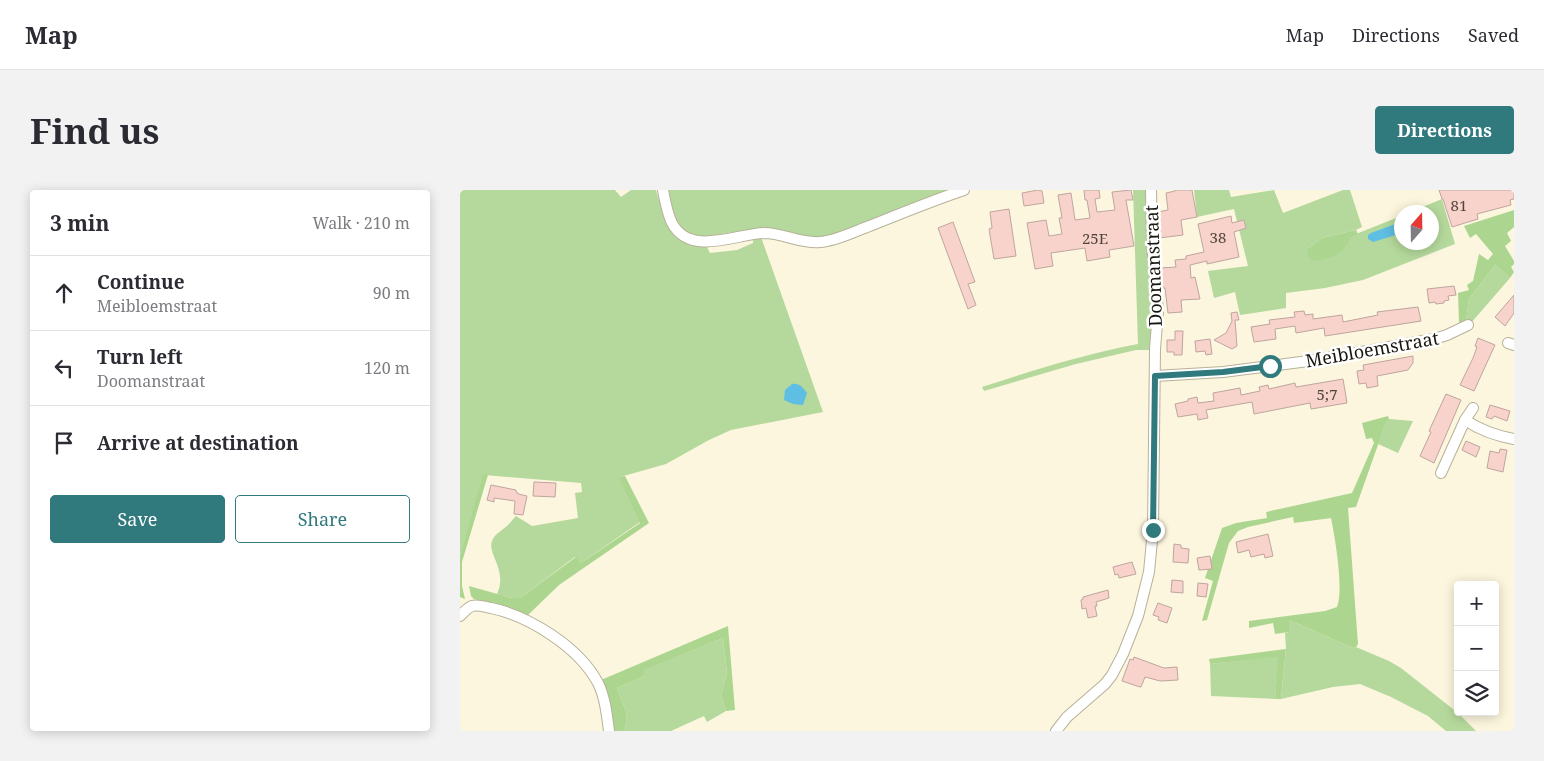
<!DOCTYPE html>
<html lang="en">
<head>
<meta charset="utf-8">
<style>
	body { margin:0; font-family:"Noto Serif",serif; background:#f2f2f3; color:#2b2b33 }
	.controls { position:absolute; right:15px; bottom:15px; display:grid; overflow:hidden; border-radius:5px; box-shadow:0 2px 12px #0003 }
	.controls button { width:45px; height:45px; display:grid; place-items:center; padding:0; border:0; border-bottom:1px solid #e1e1e2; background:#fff; color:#2b2b33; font:25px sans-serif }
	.compass { position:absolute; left:934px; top:15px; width:45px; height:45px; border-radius:50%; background:#fff; box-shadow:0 2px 12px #0003; rotate:20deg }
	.stop { position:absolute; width:15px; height:15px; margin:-11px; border:4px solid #30797c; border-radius:50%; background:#fff }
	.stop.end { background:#30797c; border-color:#fff; box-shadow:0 1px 5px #0008 }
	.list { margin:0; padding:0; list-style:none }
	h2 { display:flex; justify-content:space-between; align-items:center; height:65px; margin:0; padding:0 20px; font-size:21px }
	h2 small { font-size:16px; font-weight:400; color:#7c7c81 }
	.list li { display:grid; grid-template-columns:32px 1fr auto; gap:15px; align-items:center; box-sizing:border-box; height:75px; padding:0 20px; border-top:1px solid #e1e1e2 }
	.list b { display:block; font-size:19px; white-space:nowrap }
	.list p { margin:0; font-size:16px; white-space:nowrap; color:#7c7c81 }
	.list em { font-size:16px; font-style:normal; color:#7c7c81 }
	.actions { display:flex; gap:10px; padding:15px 20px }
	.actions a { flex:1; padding:11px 0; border:1px solid #30797c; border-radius:5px; text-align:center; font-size:18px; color:#30797c }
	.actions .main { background:#30797c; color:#fff }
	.icon { flex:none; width:28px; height:28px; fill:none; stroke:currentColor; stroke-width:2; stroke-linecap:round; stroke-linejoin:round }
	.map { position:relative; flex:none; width:1054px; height:541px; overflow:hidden; border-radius:5px }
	header { display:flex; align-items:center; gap:30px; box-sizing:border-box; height:70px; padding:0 25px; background:#fff; border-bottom:1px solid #e1e1e2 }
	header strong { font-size:24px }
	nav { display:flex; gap:28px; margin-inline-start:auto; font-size:18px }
	.intro { display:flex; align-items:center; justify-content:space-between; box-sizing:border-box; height:120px; padding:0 30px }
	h1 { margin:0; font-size:35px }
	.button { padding:12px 22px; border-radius:5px; background:#30797c; color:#fff; font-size:18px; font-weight:700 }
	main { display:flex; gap:30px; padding:0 30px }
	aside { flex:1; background:#fff; border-radius:5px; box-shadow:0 2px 12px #0003 }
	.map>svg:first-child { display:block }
	.green { fill:#b5d99c }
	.forest { fill:#acd68f }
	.water { fill:#5fbee3 }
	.building { fill:#f7d3cb; stroke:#bfa59f }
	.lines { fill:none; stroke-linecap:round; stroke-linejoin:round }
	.street-casing { stroke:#b6b19a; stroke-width:12 }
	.street { stroke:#fff; stroke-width:10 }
	.route { stroke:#30797c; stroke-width:6 }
	.labels { text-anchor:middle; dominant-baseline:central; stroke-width:5; stroke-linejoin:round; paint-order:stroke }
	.number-label { font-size:15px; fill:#50453d }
	.street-label { font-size:18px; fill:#18160e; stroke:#fff }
</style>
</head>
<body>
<header>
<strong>Map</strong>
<nav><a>Map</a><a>Directions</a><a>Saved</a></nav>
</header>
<div class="intro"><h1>Find us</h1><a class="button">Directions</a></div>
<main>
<aside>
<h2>3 min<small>Walk · 210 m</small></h2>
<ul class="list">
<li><svg class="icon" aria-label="ahead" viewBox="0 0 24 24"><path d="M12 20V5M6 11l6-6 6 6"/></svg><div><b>Continue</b><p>Meibloemstraat</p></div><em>90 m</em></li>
<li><svg class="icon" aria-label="left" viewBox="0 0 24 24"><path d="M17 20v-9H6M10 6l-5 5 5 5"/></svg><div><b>Turn left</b><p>Doomanstraat</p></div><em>120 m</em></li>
<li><svg class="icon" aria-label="arrive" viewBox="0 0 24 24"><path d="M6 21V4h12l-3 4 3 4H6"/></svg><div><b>Arrive at destination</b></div></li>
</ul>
<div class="actions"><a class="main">Save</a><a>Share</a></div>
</aside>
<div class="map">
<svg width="1054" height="541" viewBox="0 0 1054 541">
	<rect width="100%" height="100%" fill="#fcf6de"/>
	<!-- green -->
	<g class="green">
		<path d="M0,0H155L161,7L171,0H196C201,18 208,39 224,51C230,55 239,56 247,57L250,63L277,60L293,53V48L301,47L363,222L271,240L249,250L206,274L160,287L180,332L121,373L115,367L60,408H52L37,404C48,380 27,364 32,351C35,343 43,340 48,335C51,332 53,329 56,326L72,336L118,328L115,303L122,302L121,293L24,285L0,365Z"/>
		<path d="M208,0H492L375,46L350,48L319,41L299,38L241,47C237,46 229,45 225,42C216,36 211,11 208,0Z"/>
		<path d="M673,0H688L693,118L691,160H676L616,174L524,201L522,197C574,180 625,164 678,154Z"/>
		<path d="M734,0H769L771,7L814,0L823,23L883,0H890L902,37L896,40L862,48L847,59L869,67C876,64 885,61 887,54C890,46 885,53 891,46L941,26L942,52H972V22H950L982,9L995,54L903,90L865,98L826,103V118L780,125L775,102L754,108L748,81L788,76L774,19L737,27Z"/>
		<polygon points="1035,75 1050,88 1011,133 1006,131 1009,109"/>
		<polygon points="929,229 953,231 938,263 918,254 925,235"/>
		<polygon points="829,430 893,458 896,457 929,471 941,478 998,523 1016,541 986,541 968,526 931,507 900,494 873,497 821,509 826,459 825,443 829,442"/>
		<polygon points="263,448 267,483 261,505 266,521 247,532 244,526 211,541 165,541 167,524 157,498 185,486 183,480"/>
		<polygon points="819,466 815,509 751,506 750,474"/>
	</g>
	<!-- forest -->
	<g class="forest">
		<polygon points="1054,20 1054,37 1047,43 1051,51 1045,56 1054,71 1054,74 1051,77 1054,82 1050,88 1035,75 1009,109 1006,131 999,134 998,103 1009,100 1007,95 1013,91 1019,64 1028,70 1033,64 1016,44 1010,48 1004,36"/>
		<path d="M896,40L898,44C885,49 892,50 885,58C879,66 866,69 856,71L850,69L847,65V59L862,48Z"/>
		<path d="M928,226L929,229L925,235L896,317L888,318L898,454L896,457L893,458L829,430V442L815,444L813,433L789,438V431L865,421L877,417C884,399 875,348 871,328L834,333L833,327L788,337L778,341L769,353L747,430L742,431L753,391L745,388L762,338L776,333L807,328L806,322L892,303L914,253L912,248L906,249L902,233Z"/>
		<polygon points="23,285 28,285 2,372 2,396 5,409 0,407 0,365"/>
		<polygon points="165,286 189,333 99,395 66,427 35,414 14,409 11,406 9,396 52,408 60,408 116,367 121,373 180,333 159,287"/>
		<polygon points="268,436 275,520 266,521 261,505 267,483 263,448 184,480 185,486 157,498 167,524 165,541 152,541 141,490"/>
		<polygon points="826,459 821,509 815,509 818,467 750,474 749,469"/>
	</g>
	<!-- water -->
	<g class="water">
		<polygon points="938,33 941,38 941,41 939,44 913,52 908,49 908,45 911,43"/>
		<path d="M332,194C340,193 343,198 347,203L343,215L333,214L324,210L325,200Z"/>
	</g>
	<!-- building -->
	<g class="building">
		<polygon points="578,0 582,1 584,13 564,16 562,3"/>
		<polygon points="624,0 639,0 640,8 635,9 637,22 655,20 652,2 671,0 673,10 666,10 674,56 649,60 650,67 627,71 625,58 591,63 593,76 575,79 567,33 586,30 589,46 602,44 599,28 602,28 598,5 611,3 615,30 630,28 627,10 625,10"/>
		<polygon points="715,0 732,0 737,27 721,30 723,45 699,48 698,22 708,20 706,3 715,1"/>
		<polygon points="979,0 1054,0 1054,9 1050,10 1051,15 1017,24 1018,29 992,37 983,9 982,9"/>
		<polygon points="549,19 556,66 534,69 529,39 532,38 530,22"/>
		<polygon points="771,26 772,33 784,30 786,38 774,42 779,67 747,74 747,71 730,75 731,88 735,87 740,109 721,110 722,122 708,123 705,98 703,98 701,78 716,77 715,70 726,69 726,66 744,62 738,34"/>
		<polygon points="493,32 515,92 508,94 516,115 508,119 478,38"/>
		<polygon points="994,96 996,105 988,106 989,110 984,111 984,113 976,114 975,112 969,113 967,99"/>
		<polygon points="1054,105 1054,123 1045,136 1035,127"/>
		<polygon points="958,117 961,131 865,146 864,138 836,143 835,136 815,139 816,149 794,152 791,137 810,134 809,130 835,127 834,122 844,121 845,125 853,124 853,129 882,125 883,132 918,125 917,122"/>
		<polygon points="777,122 779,130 775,130 777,156 772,159 754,150 766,143 772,131 771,123"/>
		<polygon points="715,141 723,141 722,165 714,165 714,162 707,162 707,150 715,150"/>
		<polygon points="1018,148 1035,155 1014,201 1000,195 1013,168 1017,157 1015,156"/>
		<polygon points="750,149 752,164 746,165 745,161 736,162 735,151"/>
		<polygon points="953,166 953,173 948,180 917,186 918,196 907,198 906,193 899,194 897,181 904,180 903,175"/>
		<polygon points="883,189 887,213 851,219 850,213 794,224 792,212 746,220 748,228 738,230 737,224 718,227 715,214 728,211 728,209 737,207 738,213 754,211 753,203 780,198 781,205 800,201 799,197 808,195 809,199 835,193 836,197"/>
		<polygon points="986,204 1001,210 974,273 960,266 971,242 969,241"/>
		<polygon points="1030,215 1050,221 1047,231 1034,226 1032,229 1026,227"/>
		<polygon points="1006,251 1020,257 1016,267 1002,260"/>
		<polygon points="1040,259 1047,260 1043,282 1027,278 1030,261 1039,263"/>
		<polygon points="74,292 96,293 95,307 73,306"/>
		<polygon points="31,295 56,300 56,302 58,303 58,304 67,306 63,325 54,324 55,311 34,308 34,312 27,310"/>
		<polygon points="808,344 813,366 805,368 804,364 791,367 789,360 778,363 776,352"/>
		<polygon points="714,354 721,355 721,358 729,359 728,373 713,372"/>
		<polygon points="750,366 752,379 739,380 737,368"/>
		<polygon points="672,372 676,384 659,388 658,384 655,385 653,377"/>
		<polygon points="712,390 723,391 723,403 711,402"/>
		<polygon points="738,393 748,394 746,407 737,406"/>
		<polygon points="648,400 649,408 636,412 637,416 635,416 637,426 628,428 626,418 622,419 621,410 623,409 623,407"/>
		<polygon points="698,413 712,418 707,433 698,430 699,427 693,425"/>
		<polygon points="674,467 704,478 717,477 718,490 700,491 685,487 681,497 680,497 662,491 670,469 673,470"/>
	</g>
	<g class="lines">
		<defs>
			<g id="street">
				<path d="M203,0C205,11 207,23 212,33C230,67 275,44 304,43C323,43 341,54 360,52C376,51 393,42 407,37C440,24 471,11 504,0"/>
				<polyline points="1048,153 1054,155"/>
				<polyline points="695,186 763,182 810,176 856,170 974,149 987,145 1008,135"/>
				<path d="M1005,230C1020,240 1037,246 1054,249"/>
				<polyline points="981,283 1005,230 1013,218"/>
				<path d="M0,426C3,423 7,418 12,416C18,414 25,417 31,418C69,426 119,457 138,493C145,507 147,525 149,541"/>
				<polyline points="596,541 607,527 645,494 652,485 663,464 678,426 689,382 693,340 695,159 698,121 692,53 691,0"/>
			</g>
		</defs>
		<!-- street casing -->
		<use href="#street" class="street-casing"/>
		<!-- street -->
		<use href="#street" class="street"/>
	</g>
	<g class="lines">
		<!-- route -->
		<polyline class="route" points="693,340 695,186 763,182 810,176"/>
	</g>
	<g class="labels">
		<!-- number labels -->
		<g class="number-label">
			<text x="999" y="15">81</text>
			<text x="758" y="47">38</text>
			<text x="635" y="48">25E</text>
			<text x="867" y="204">5;7</text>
		</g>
		<!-- street labels -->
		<g class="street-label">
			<text transform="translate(693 76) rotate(-92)">Doomanstraat</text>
			<text transform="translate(912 159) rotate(-10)">Meibloemstraat</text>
		</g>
	</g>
</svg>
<div class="controls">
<button>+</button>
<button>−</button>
<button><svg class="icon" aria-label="layers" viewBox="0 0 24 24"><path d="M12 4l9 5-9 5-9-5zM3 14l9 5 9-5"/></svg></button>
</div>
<svg class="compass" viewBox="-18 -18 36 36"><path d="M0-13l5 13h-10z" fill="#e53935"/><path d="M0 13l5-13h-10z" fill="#7c7c81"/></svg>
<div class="stop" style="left:810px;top:176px"></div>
<div class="stop end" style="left:693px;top:340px"></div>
</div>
</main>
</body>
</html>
